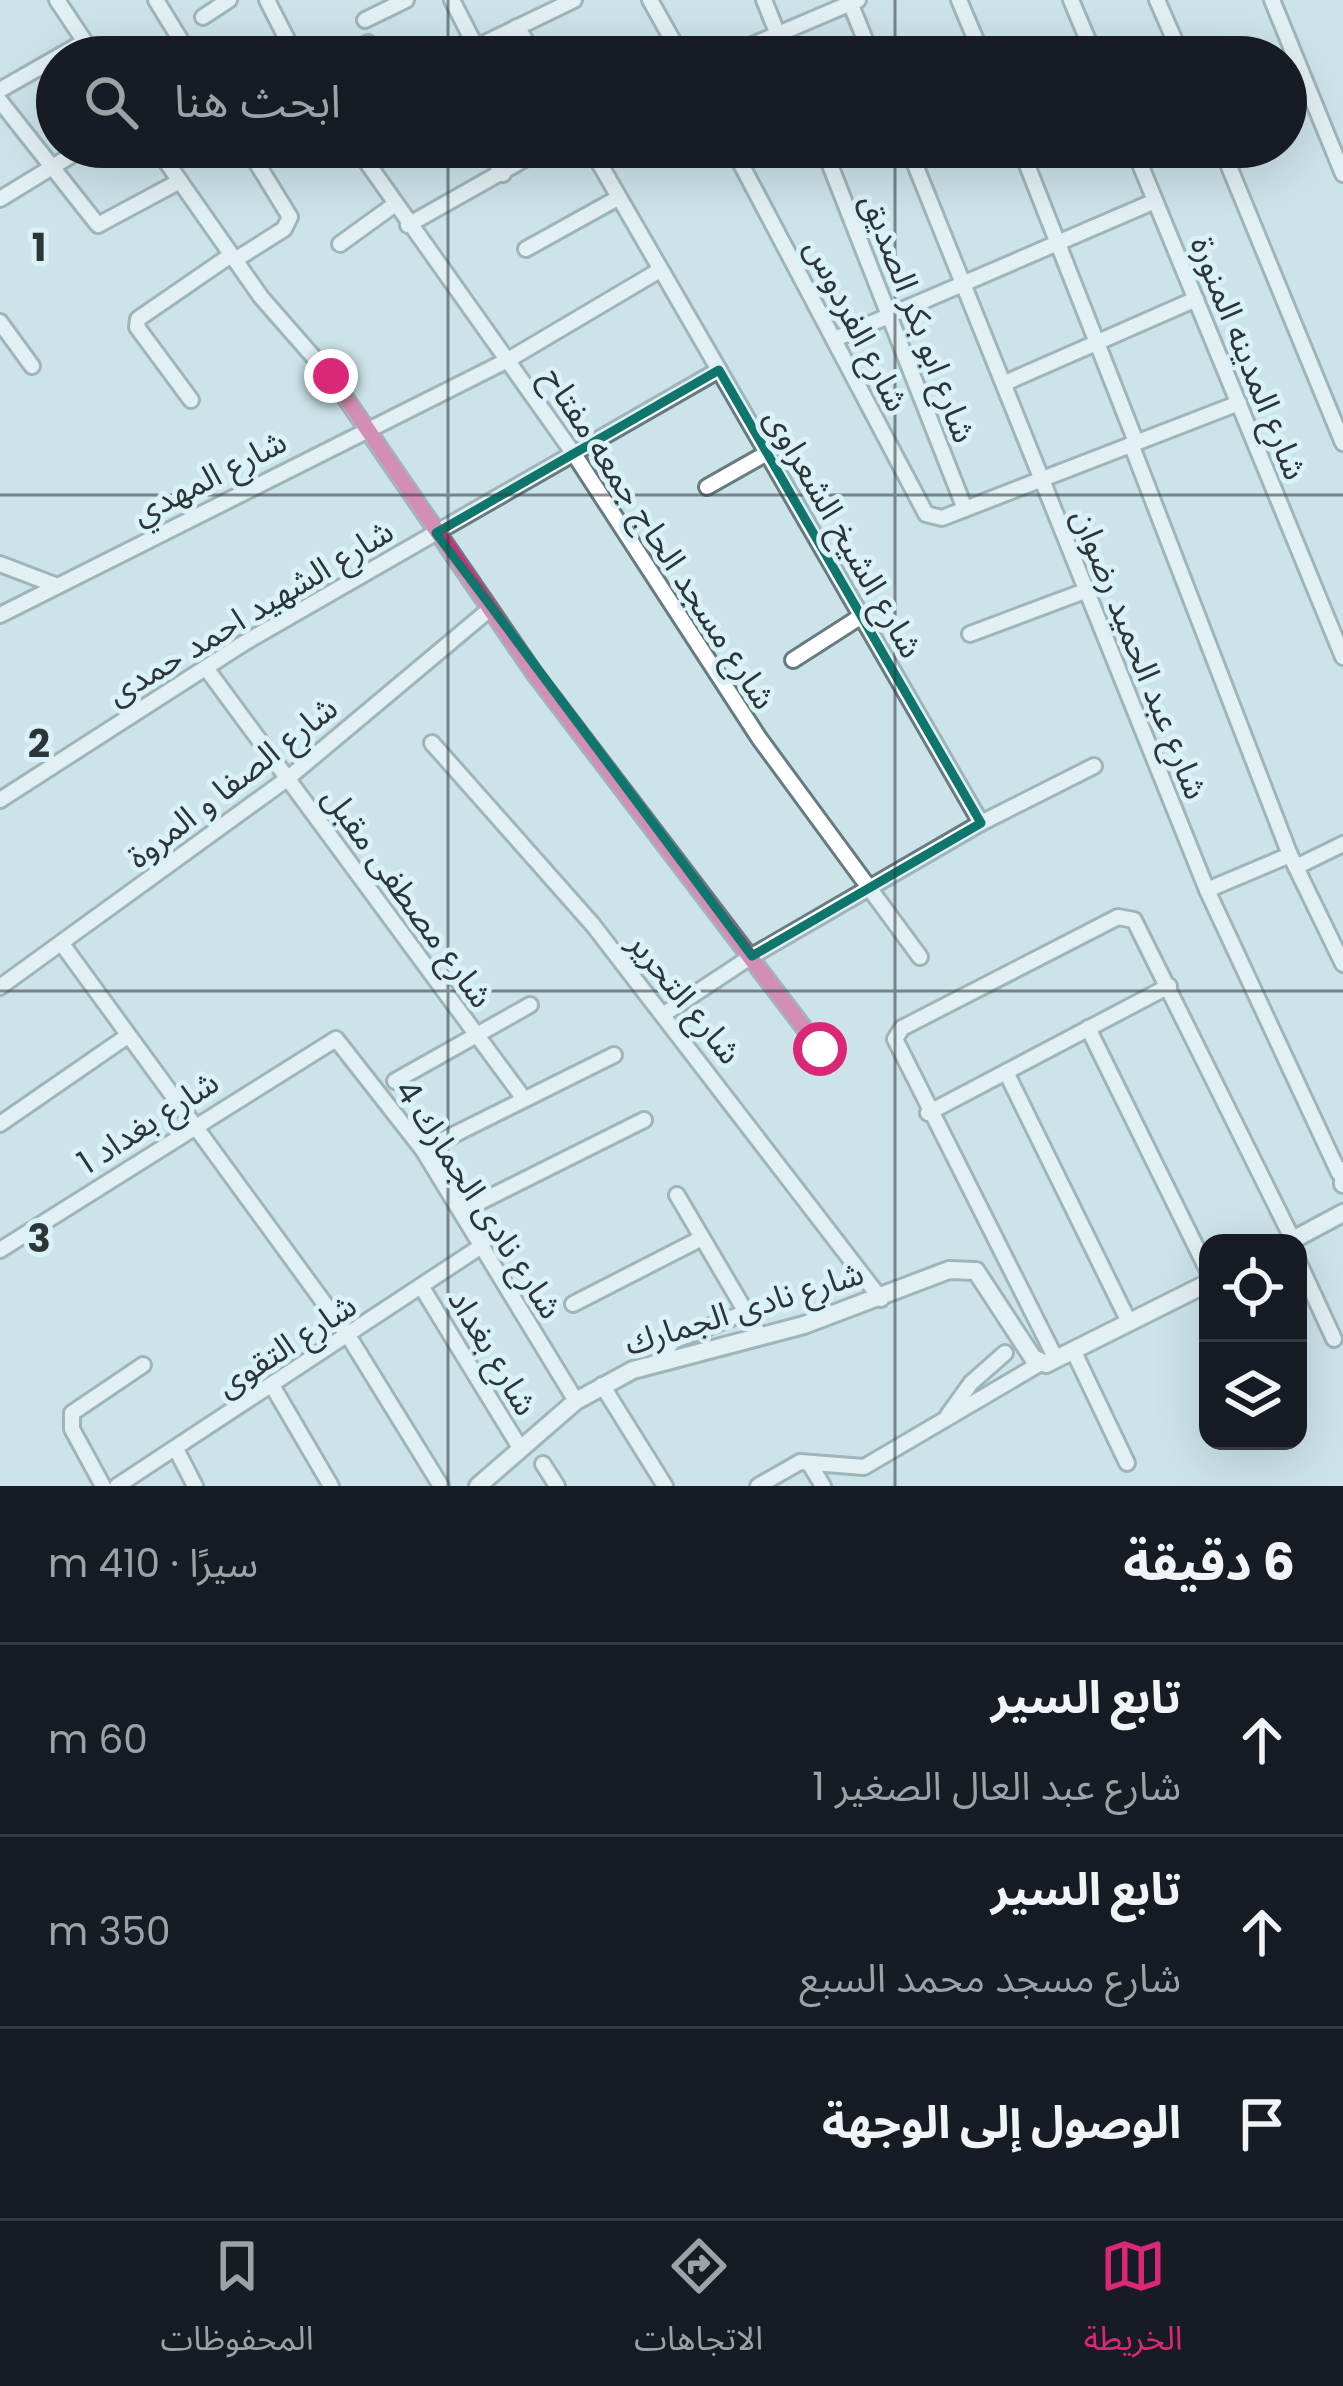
<!DOCTYPE html>
<html lang="ar">
<head>
<meta charset="utf-8">
<style>
	body { margin:0; font-family:Poppins,"Noto Sans Arabic",sans-serif; background:#20242c; color:#f1f3f6; direction:rtl }
	.controls { position:absolute; right:36px; bottom:36px; display:grid; overflow:hidden; border-radius:24px; box-shadow:0 12px 48px #0002 }
	.controls button { width:108px; height:108px; display:grid; place-items:center; padding:0; border:0; border-bottom:3px solid #363941; background:#171b24; color:#f1f3f6; font:60px sans-serif }
	.stop { position:absolute; width:36px; height:36px; margin:-27px; border:9px solid #db2777; border-radius:50%; background:#fff }
	.stop.end { background:#db2777; border-color:#fff; box-shadow:0 3px 12px #0008 }
	.list { margin:0; padding:0; list-style:none }
	h2 { display:flex; justify-content:space-between; align-items:center; height:156px; margin:0; padding:0 48px; font-size:51px }
	h2 small { font-size:39px; font-weight:400; color:#9ea1a6 }
	.list li { display:grid; grid-template-columns:78px 1fr auto; gap:36px; align-items:center; box-sizing:border-box; height:192px; padding:0 48px; border-top:3px solid #363941 }
	.list b { display:block; font-size:45px; white-space:nowrap }
	.list p { margin:0; font-size:39px; white-space:nowrap; color:#9ea1a6 }
	.list em { font-size:39px; font-style:normal; color:#9ea1a6 }
	.icon { flex:none; width:66px; height:66px; fill:none; stroke:currentColor; stroke-width:2; stroke-linecap:round; stroke-linejoin:round }
	.map { position:relative; flex:none; width:1343px; height:1486px; overflow:hidden; direction:ltr }
	.search { position:absolute; background:#171b24; box-shadow:0 12px 48px #0002; left:36px; right:36px; top:36px; height:132px; display:flex; align-items:center; gap:30px; box-sizing:border-box; padding:0 42px; border-radius:66px; color:#9ea1a6; font-size:45px }
	.sheet { height:732px; background:#171b24 }
	nav { display:flex; justify-content:space-around; align-items:center; box-sizing:border-box; height:168px; border-top:3px solid #363941; background:#171b24; font-size:33px; color:#9ea1a6 }
	nav a { display:grid; justify-items:center; gap:6px }
	nav .on { color:#db2777 }
	.map>svg:first-child { display:block }
	.lines { fill:none; stroke-linecap:round; stroke-linejoin:round }
	.minor-casing { stroke:#667c81; stroke-width:20 }
	.tertiary-casing { stroke:#667c81; stroke-width:22 }
	.minor { stroke:#fff; stroke-width:14 }
	.tertiary { stroke:#fff; stroke-width:16 }
	.route { stroke:#db2777; stroke-width:15 }
	.marked { fill:none; stroke:#0f766e; stroke-width:9; stroke-linejoin:round }
	.grid { fill:none; stroke:#2c3638; stroke-width:3; stroke-opacity:0.55 }
	.labels { text-anchor:middle; dominant-baseline:central; stroke-width:10; stroke-linejoin:round; paint-order:stroke }
	.street-label { font-size:33px; fill:#2c3638; stroke:#d9f1f7 }
	.grid-label { font-size:39px; text-anchor:middle; font-weight:bold; fill:#2c3638; stroke:#d9f1f7; stroke-width:10; stroke-linejoin:round; paint-order:stroke }
</style>
</head>
<body>
<div class="map">
<svg width="1343" height="1486" viewBox="0 0 1343 1486">
	<rect width="100%" height="100%" fill="#cce3e9"/>
	<g class="lines">
		<defs>
			<g id="minor">
				<polyline points="57,0 95,57"/>
				<polyline points="156,0 191,57"/>
				<polyline points="267,0 296,57"/>
				<polyline points="452,0 476,47"/>
				<polyline points="650,0 682,57"/>
				<polyline points="764,0 787,57"/>
				<polyline points="849,0 872,57"/>
				<polyline points="959,0 983,57"/>
				<polyline points="1071,0 1095,57"/>
				<polyline points="1157,0 1182,57"/>
				<polyline points="1272,0 1343,174"/>
				<polyline points="203,17 229,0"/>
				<polyline points="365,20 406,0"/>
				<polyline points="517,27 536,57"/>
				<polyline points="272,57 289,45"/>
				<polyline points="349,57 368,43"/>
				<polyline points="456,57 574,0"/>
				<polyline points="724,57 858,0"/>
				<polyline points="0,90 84,42"/>
				<polyline points="0,101 98,225 180,181"/>
				<polyline points="156,147 261,297 331,377 534,673 820,1049"/>
				<polyline points="356,147 576,457 759,738 920,957"/>
				<polyline points="486,147 503,174"/>
				<polyline points="590,147 981,823"/>
				<polyline points="732,147 926,514 942,518 1239,403"/>
				<polyline points="823,147 965,509"/>
				<polyline points="908,147 1207,890 1339,1173"/>
				<polyline points="1020,147 1136,442"/>
				<polyline points="1133,147 1343,657"/>
				<polyline points="1221,147 1343,443"/>
				<polyline points="0,199 85,147"/>
				<polyline points="408,225 546,147"/>
				<polyline points="340,244 394,205"/>
				<polyline points="526,249 618,198"/>
				<polyline points="235,260 284,229 290,217 247,147"/>
				<polyline points="0,322 32,366"/>
				<polyline points="835,339 1155,201"/>
				<polyline points="1005,383 1196,299"/>
				<polyline points="191,400 137,327 138,319 231,255"/>
				<polyline points="1131,444 1290,855 1343,964"/>
				<polyline points="707,487 767,453"/>
				<polyline points="0,564 55,585"/>
				<polyline points="0,615 508,360 660,270"/>
				<polyline points="970,634 1085,591"/>
				<polyline points="793,660 860,617"/>
				<polyline points="206,668 524,1099"/>
				<polyline points="432,743 593,925 881,1299"/>
				<polyline points="0,800 244,643 719,370"/>
				<polyline points="1296,867 1343,844"/>
				<polyline points="1207,890 1290,855"/>
				<polyline points="62,944 349,1337 441,1486"/>
				<polyline points="0,987 287,779 490,609"/>
				<polyline points="664,1014 752,956 981,823 1094,766"/>
				<polyline points="1088,1028 1208,1271"/>
				<polyline points="1006,1072 1129,1322"/>
				<polyline points="395,1081 530,1005"/>
				<polyline points="928,1113 1169,986"/>
				<polyline points="0,1124 126,1037"/>
				<polyline points="423,1150 614,1055"/>
				<polyline points="677,1195 760,1336"/>
				<polyline points="462,1211 644,1120"/>
				<polyline points="0,1250 336,1039 423,1150 576,1401"/>
				<polyline points="1298,1261 1334,1339"/>
				<polyline points="421,1286 519,1446"/>
				<polyline points="573,1304 702,1238"/>
				<polyline points="1073,1350 1127,1463"/>
				<polyline points="659,1359 673,1341 744,1313"/>
				<polyline points="1056,1359 895,1039 902,1028 1118,917 1134,920 1293,1240"/>
				<polyline points="602,1385 665,1486"/>
				<polyline points="273,1387 331,1486"/>
				<polyline points="948,1415 971,1383 1005,1353"/>
				<polyline points="176,1449 195,1486"/>
				<polyline points="809,1463 823,1486"/>
				<polyline points="543,1464 557,1486"/>
				<polyline points="103,1486 72,1429 72,1413 143,1365"/>
				<polyline points="117,1486 483,1245"/>
				<polyline points="758,1486 800,1462 864,1467 1041,1363"/>
			</g>
			<g id="tertiary">
				<polyline points="1343,1170 1343,1184"/>
				<polyline points="1287,1243 1343,1213"/>
				<polyline points="478,1486 576,1401 633,1370 804,1325 949,1270 976,1271 1033,1358 1046,1364 1208,1283"/>
			</g>
		</defs>
		<!-- minor casing -->
		<use href="#minor" class="minor-casing"/>
		<!-- tertiary casing -->
		<use href="#tertiary" class="tertiary-casing"/>
		<!-- minor -->
		<use href="#minor" class="minor"/>
		<!-- tertiary -->
		<use href="#tertiary" class="tertiary"/>
	</g>
	<g class="lines">
		<!-- route -->
		<polyline class="route" points="331,376 534,673 820,1049"/>
	</g>
	<!-- marked area -->
	<path d="M0 0H1343V1486H0ZM719,370L981,823L752,956L436,533Z" fill="#cce3e9" fill-opacity=".55" fill-rule="evenodd"/>
	<path class="marked" d="M719,370L981,823L752,956L436,533Z"/>
	<!-- grid -->
	<path class="grid" d="M448,0V57M895,0V57M448,147V1486M895,147V1486M0,495H1343M0,991H1343"/>
	<g class="labels">
		<!-- street labels -->
		<g class="street-label">
			<text transform="translate(919 318) rotate(69)">شارع ابو بكر الصديق</text>
			<text transform="translate(857 325) rotate(63)">شارع الفردوس</text>
			<text transform="translate(1249 358) rotate(68)">شارع المدينه المنورة</text>
			<text transform="translate(209 477) rotate(-27)">شارع المهدي</text>
			<text transform="translate(844 533) rotate(60)">شارع الشيخ الشعراوى</text>
			<text transform="translate(659 538) rotate(57)">شارع مسجد الحاج جمعه مفتاح</text>
			<text transform="translate(250 612) rotate(-31)">شارع الشهيد احمد حمدى</text>
			<text transform="translate(1140 654) rotate(68)">شارع عبد الحميد رضوان</text>
			<text transform="translate(232 782) rotate(-38)">شارع الصفا و المروة</text>
			<text transform="translate(408 897) rotate(54)">شارع مصطفى مقبل</text>
			<text transform="translate(685 998) rotate(51)">شارع التحرير</text>
			<text transform="translate(148 1122) rotate(-33)">شارع بغداد 1</text>
			<text transform="translate(479 1199) rotate(57)">شارع نادى الجمارك 4</text>
			<text transform="translate(744 1308) rotate(-17)">شارع نادى الجمارك</text>
			<text transform="translate(286 1345) rotate(-33)">شارع التقوى</text>
			<text transform="translate(493 1352) rotate(59)">شارع بغداد</text>
		</g>
	</g>
	<g class="grid-label">
		<text x="39" y="261">1</text>
		<text x="39" y="757">2</text>
		<text x="39" y="1252">3</text>
	</g>
</svg>
<div class="controls">
<button><svg class="icon" aria-label="locate" viewBox="0 0 24 24"><circle cx="12" cy="12" r="6"/><path d="M12 2v4M12 18v4M2 12h4M18 12h4"/></svg></button>
<button><svg class="icon" aria-label="layers" viewBox="0 0 24 24"><path d="M12 4l9 5-9 5-9-5zM3 14l9 5 9-5"/></svg></button>
</div>
<div class="stop" style="left:820px;top:1049px"></div>
<div class="stop end" style="left:331px;top:376px"></div>
<div class="search"><svg class="icon" aria-label="search" viewBox="0 0 24 24"><circle cx="10" cy="10" r="6"/><path d="M15 15l6 6"/></svg>ابحث هنا</div>
</div>
<section class="sheet">
<h2>6 دقيقة<small>سيرًا · 410 m</small></h2>
<ul class="list">
<li><svg class="icon" aria-label="ahead" viewBox="0 0 24 24"><path d="M12 20V5M6 11l6-6 6 6"/></svg><div><b>تابع السير</b><p>شارع عبد العال الصغير 1</p></div><em>60 m</em></li>
<li><svg class="icon" aria-label="ahead" viewBox="0 0 24 24"><path d="M12 20V5M6 11l6-6 6 6"/></svg><div><b>تابع السير</b><p>شارع مسجد محمد السبع</p></div><em>350 m</em></li>
<li><svg class="icon" aria-label="arrive" viewBox="0 0 24 24"><path d="M6 21V4h12l-3 4 3 4H6"/></svg><div><b>الوصول إلى الوجهة</b></div></li>
</ul>
</section>
<nav>
<a class="on"><svg class="icon" aria-label="map" viewBox="0 0 24 24"><path d="M3 6l6-2 6 2 6-2v14l-6 2-6-2-6 2zM9 4v14M15 6v14"/></svg>الخريطة</a>
<a><svg class="icon" aria-label="directions" viewBox="0 0 24 24"><path d="M12 3l9 9-9 9-9-9zM9 14v-3h6M13 9l2 2-2 2"/></svg>الاتجاهات</a>
<a><svg class="icon" aria-label="saved" viewBox="0 0 24 24"><path d="M7 4h10v16l-5-4-5 4z"/></svg>المحفوظات</a>
</nav>
</body>
</html>
